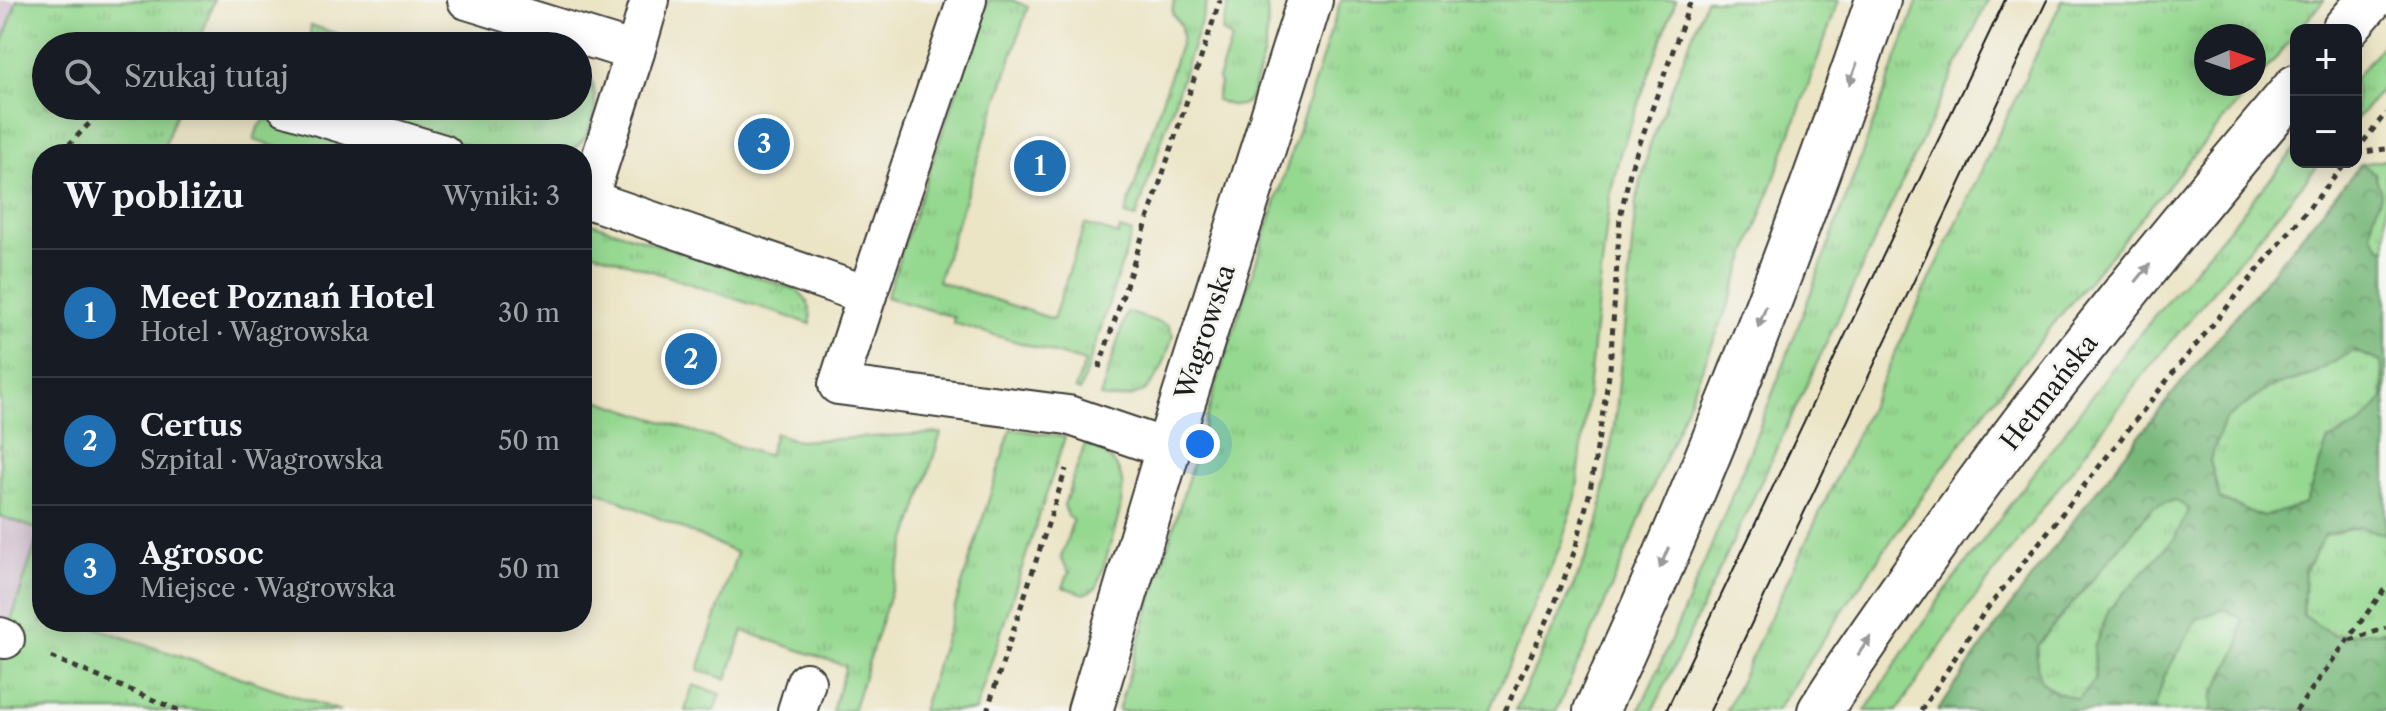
<!DOCTYPE html>
<html lang="pl">
<head>
<meta charset="utf-8">
<style>
	body { margin:0; font-family:"Libre Caslon Text",serif; background:#242831; color:#f1f3f6 }
	.controls { position:absolute; right:24px; top:24px; display:grid; overflow:hidden; border-radius:16px; box-shadow:0 4px 20px #0003 }
	.controls button { width:72px; height:72px; display:grid; place-items:center; padding:0; border:0; border-bottom:2px solid #363941; background:#171b24; color:#f1f3f6; font:40px sans-serif }
	.compass { position:absolute; left:2194px; top:24px; width:72px; height:72px; border-radius:50%; background:#171b24; box-shadow:0 4px 20px #0003; rotate:88deg }
	.you { position:absolute; left:1200px; top:444px; width:28px; height:28px; margin:-20px; border:6px solid #fff; border-radius:50%; background:#1a73e8; box-shadow:0 0 0 12px #1a73e833 }
	.badge { display:grid; place-items:center; width:52px; height:52px; border-radius:50%; background:#1f6fb2; color:#fff; font-size:26px; font-weight:700 }
	.pin { position:absolute; translate:-50% -50%; border:4px solid #fff; box-shadow:0 2px 8px #0006 }
	.list { margin:0; padding:0; list-style:none }
	h2 { display:flex; justify-content:space-between; align-items:center; height:104px; margin:0; padding:0 32px; font-size:34px }
	h2 small { font-size:26px; font-weight:400; color:#9ea1a6 }
	.list li { display:grid; grid-template-columns:52px 1fr auto; gap:24px; align-items:center; box-sizing:border-box; height:128px; padding:0 32px; border-top:2px solid #363941 }
	.list b { display:block; font-size:30px; white-space:nowrap }
	.list p { margin:0; font-size:26px; white-space:nowrap; color:#9ea1a6 }
	.list em { font-size:26px; font-style:normal; color:#9ea1a6 }
	.icon { flex:none; width:44px; height:44px; fill:none; stroke:currentColor; stroke-width:2; stroke-linecap:round; stroke-linejoin:round }
	.map { position:relative; flex:none; width:2386px; height:711px; overflow:hidden }
	.search { position:absolute; background:#171b24; box-shadow:0 4px 20px #0003; left:32px; top:32px; width:560px; height:88px; display:flex; align-items:center; gap:20px; box-sizing:border-box; padding:0 28px; border-radius:44px; color:#9ea1a6; font-size:30px }
	.panel { position:absolute; background:#171b24; box-shadow:0 4px 20px #0003; left:32px; top:144px; width:560px; height:488px; border-radius:32px }
	.map>svg:first-child { display:block }
	.industrial { fill:#cfbdce }
	.grass { fill:url(#grass-tufts); stroke:#587a56; stroke-width:2; fill-rule:evenodd }
	.forest { fill:url(#forest-crowns); stroke:#4a6a4b; stroke-width:2; fill-rule:evenodd }
	.lines { fill:none; stroke-linecap:round; stroke-linejoin:round }
	.service-casing { stroke:#3b3a35; stroke-width:42 }
	.minor-casing { stroke:#3b3a35; stroke-width:48 }
	.tertiary-casing { stroke:#3b3a35; stroke-width:48 }
	.path { stroke:#3b3a35; stroke-width:5; stroke-dasharray:6 6; stroke-linecap:butt }
	.service { stroke:#fff; stroke-width:38 }
	.minor { stroke:#fff; stroke-width:44 }
	.tertiary { stroke:#fff; stroke-width:44 }
	.tram { stroke:#1c1c1c; stroke-width:2 }
	.oneway { fill:#999 }
	.labels { text-anchor:middle; dominant-baseline:central; stroke-width:6; stroke-linejoin:round; paint-order:stroke }
	.street-label { font-size:26px; fill:#1c1c1c; stroke:#f6f6f2 }
</style>
</head>
<body>
<div class="map">
<svg width="2386" height="711" viewBox="0 0 2386 711">
	<defs>
		<pattern id="grass-tufts" width="24" height="20" patternUnits="userSpaceOnUse" patternTransform="scale(2)"><rect width="24" height="20" fill="#95d890"/><path d="M3 7l-1-3M5 7V3M7 7l1-3M15 17l-1-3M17 17v-4M19 17l1-3" fill="none" stroke="#80b97c"/></pattern>
		<pattern id="forest-crowns" width="20" height="18" patternUnits="userSpaceOnUse" patternTransform="scale(2)"><rect width="20" height="18" fill="#78b87a"/><path d="M2 6a3 3 0 1 1 6 0M12 15a3 3 0 1 1 6 0" fill="none" stroke="#629563"/></pattern>
	</defs>
	<rect width="100%" height="100%" fill="#f6f6f2"/>
	<filter id="ink" filterUnits="userSpaceOnUse"><feTurbulence type="fractalNoise" baseFrequency=".0125" numOctaves="2"/><feDisplacementMap in="SourceGraphic" scale="16" xChannelSelector="R" yChannelSelector="G"/><feConvolveMatrix kernelMatrix="1 2 1 2 8 2 1 2 1" color-interpolation-filters="sRGB"/></filter>
	<filter id="wash" filterUnits="userSpaceOnUse"><feTurbulence type="fractalNoise" baseFrequency=".006" numOctaves="4" result="noise"/><feDisplacementMap in="SourceGraphic" scale="32" xChannelSelector="R" yChannelSelector="G"/><feGaussianBlur stdDeviation="1.8" result="paint"/><feColorMatrix in="noise" values="0 0 0 0 0 0 0 0 0 0 0 0 0 0 0 0 0 1.4 0 .05"/><feComposite in="paint" operator="in"/></filter>
	<g filter="url(#wash)">
		<rect width="100%" height="100%" fill="#ebe4c5"/>
		<!-- industrial -->
		<g class="industrial">
			<polygon points="0,0 32,0 0,98"/>
			<polygon points="0,226 42,245 42,525 0,656"/>
		</g>
		<!-- grass -->
		<g class="grass">
			<polygon points="17,0 214,0 198,46 46,46 46,106 178,106 162,154 42,154 42,622 92,622 91,626 340,711 0,711 0,656 40,530 0,516 0,51"/>
			<polygon points="988,0 1012,0 1028,7 938,281 1053,319 1085,224 1118,235 1120,229 1132,233 1080,391 1075,389 1085,362 953,323 954,317 886,297"/>
			<polygon points="1174,0 1208,0 1136,218 1125,215 1182,38 1181,26 1172,13"/>
			<path d="M1230,0H1266C1272,36 1261,65 1250,99C1239,110 1229,105 1216,100L1220,84L1218,79L1232,39L1222,31Z"/>
			<polygon points="1341,0 1676,0 1619,157 1610,195 1576,497 1561,544 1489,711 1118,711 1218,379"/>
			<polygon points="1706,0 1839,0 1727,309 1597,622 1556,711 1515,711 1582,567 1599,522 1616,413 1636,203 1649,148"/>
			<path d="M1918,0H1988L1653,711H1639C1746,480 1831,239 1918,0Z"/>
			<path d="M2062,0H2324L2299,30H2296V34C2214,132 2131,228 2051,327C1952,449 1862,580 1776,711H1726ZM2206,36H2254V84H2206Z"/>
			<polygon points="311,25 374,46 309,46"/>
			<polygon points="2386,41 2386,84 2356,120 2356,77"/>
			<path d="M590,74C600,104 596,134 568,154H496L346,106H559L578,112Z"/>
			<polygon points="265,120 276,120 380,154 297,154 254,140 258,127"/>
			<polygon points="2296,148 2296,162 2321,162 2148,369 1965,611 1897,711 1865,711 1942,595 2127,349"/>
			<path d="M2386,160V711H1938C2066,519 2214,341 2361,164Z"/>
			<path d="M582,220L797,290C809,300 811,308 811,324L582,248Z"/>
			<path d="M1127,312L1168,325L1173,335C1160,377 1151,405 1100,397Z"/>
			<polygon points="582,395 768,456 775,433 798,441 941,433 853,711 832,711 846,666 743,631 727,679 698,670 737,553 582,484"/>
			<polygon points="1011,429 1065,437 975,711 922,711"/>
			<path d="M1085,444C1103,451 1119,461 1122,482C1126,505 1104,563 1097,587L1085,594L1063,587L1069,572L1061,558L1073,520L1068,517L1064,505Z"/>
			<polygon points="693,685 721,694 715,711 685,711"/>
		</g>
		<!-- forest -->
		<path class="forest" d="M2361,164L2375,173L2381,195L2373,219L2371,233L2381,248L2386,249V535L2360,527L2325,535L2305,571L2303,615L2333,635L2384,631L2386,633V711H2212V697L2239,647L2242,619L2224,609L2197,619L2164,677L2154,711H1938C2066,519 2214,341 2361,164ZM2354,351L2381,362L2384,398L2360,425L2328,440L2305,504L2263,517L2220,499L2210,460L2225,420L2269,388L2311,375ZM2175,500L2189,509L2175,538L2109,609L2094,648L2095,680L2078,699C2042,688 2035,685 2037,646L2153,507Z"/>
	</g>
	<g filter="url(#ink)">
		<g class="lines">
			<defs>
				<g id="service">
					<polyline points="467,0 635,52 650,0"/>
					<polyline points="286,106 443,154"/>
					<polyline points="582,197 867,295 838,385 1068,415 1168,449"/>
					<polyline points="588,199 635,52"/>
					<polyline points="867,295 967,0"/>
					<polyline points="0,637 5,639"/>
					<polyline points="797,711 806,682"/>
				</g>
				<polyline id="minor" points="1090,711 1168,449 1310,0"/>
				<g id="tertiary">
					<polyline points="2344,30 2370,0"/>
					<path d="M1596,711C1704,480 1796,241 1878,0"/>
					<path d="M1820,711C1848,666 1879,623 1909,580C2028,409 2161,246 2296,87"/>
				</g>
			</defs>
			<!-- service casing -->
			<use href="#service" class="service-casing"/>
			<!-- minor casing -->
			<use href="#minor" class="minor-casing"/>
			<!-- tertiary casing -->
			<use href="#tertiary" class="tertiary-casing"/>
			<!-- path -->
			<g class="path">
				<polyline points="2356,151 2386,113"/>
				<polyline points="2356,153 2386,149"/>
				<polyline points="60,154 106,106"/>
				<polyline points="38,178 42,173"/>
				<polyline points="1099,368 1220,0"/>
				<polyline points="2350,640 2386,628"/>
				<polyline points="51,657 180,711"/>
				<polyline points="987,711 1066,469"/>
				<polyline points="1505,711 1553,608 1575,550 1590,491 1610,369 1620,217 1631,168 1691,0"/>
				<polyline points="1921,711 1983,614 2172,374 2347,162"/>
				<polyline points="2296,711 2386,587"/>
			</g>
			<!-- service -->
			<use href="#service" class="service"/>
			<!-- minor -->
			<use href="#minor" class="minor"/>
			<!-- tertiary -->
			<use href="#tertiary" class="tertiary"/>
			<!-- tram -->
			<g class="tram">
				<polyline points="1666,711 2005,0"/>
				<polyline points="1710,711 2047,0"/>
			</g>
		</g>
		<!-- one-way arrows -->
		<defs><path id="oneway-solid" d="M-6-.8H1V-3.2L6.5 0L1 3.2V.8H-6Z" transform="scale(2)"/></defs>
		<g class="oneway">
			<use href="#oneway-solid" transform="translate(1853 74) rotate(110)"/>
			<use href="#oneway-solid" transform="translate(2143 273) rotate(-51)"/>
			<use href="#oneway-solid" transform="translate(1762 317) rotate(111)"/>
			<use href="#oneway-solid" transform="translate(1664 558) rotate(113)"/>
			<use href="#oneway-solid" transform="translate(1864 646) rotate(-56)"/>
		</g>
	</g>
	<g class="labels">
		<!-- street labels -->
		<g class="street-label">
			<text transform="translate(1205 332) rotate(-72)">Wagrowska</text>
			<text transform="translate(2049 392) rotate(-52)">Hetmańska</text>
		</g>
	</g>
</svg>
<div class="controls">
<button>+</button>
<button>−</button>
</div>
<svg class="compass" viewBox="-18 -18 36 36"><path d="M0-13l5 13h-10z" fill="#e53935"/><path d="M0 13l5-13h-10z" fill="#9ea1a6"/></svg>
<div class="you"></div>
<div class="pin badge" style="left:1040px;top:166px">1</div>
<div class="pin badge" style="left:691px;top:359px">2</div>
<div class="pin badge" style="left:764px;top:144px">3</div>
<div class="search"><svg class="icon" aria-label="search" viewBox="0 0 24 24"><circle cx="10" cy="10" r="6"/><path d="M15 15l6 6"/></svg>Szukaj tutaj</div>
<section class="panel">
<h2>W pobliżu<small>Wyniki: 3</small></h2>
<ul class="list">
<li><span class="badge">1</span><div><b>Meet Poznań Hotel</b><p>Hotel · Wagrowska</p></div><em>30 m</em></li>
<li><span class="badge">2</span><div><b>Certus</b><p>Szpital · Wagrowska</p></div><em>50 m</em></li>
<li><span class="badge">3</span><div><b>Agrosoc</b><p>Miejsce · Wagrowska</p></div><em>50 m</em></li>
</ul>
</section>
</div>
</body>
</html>
